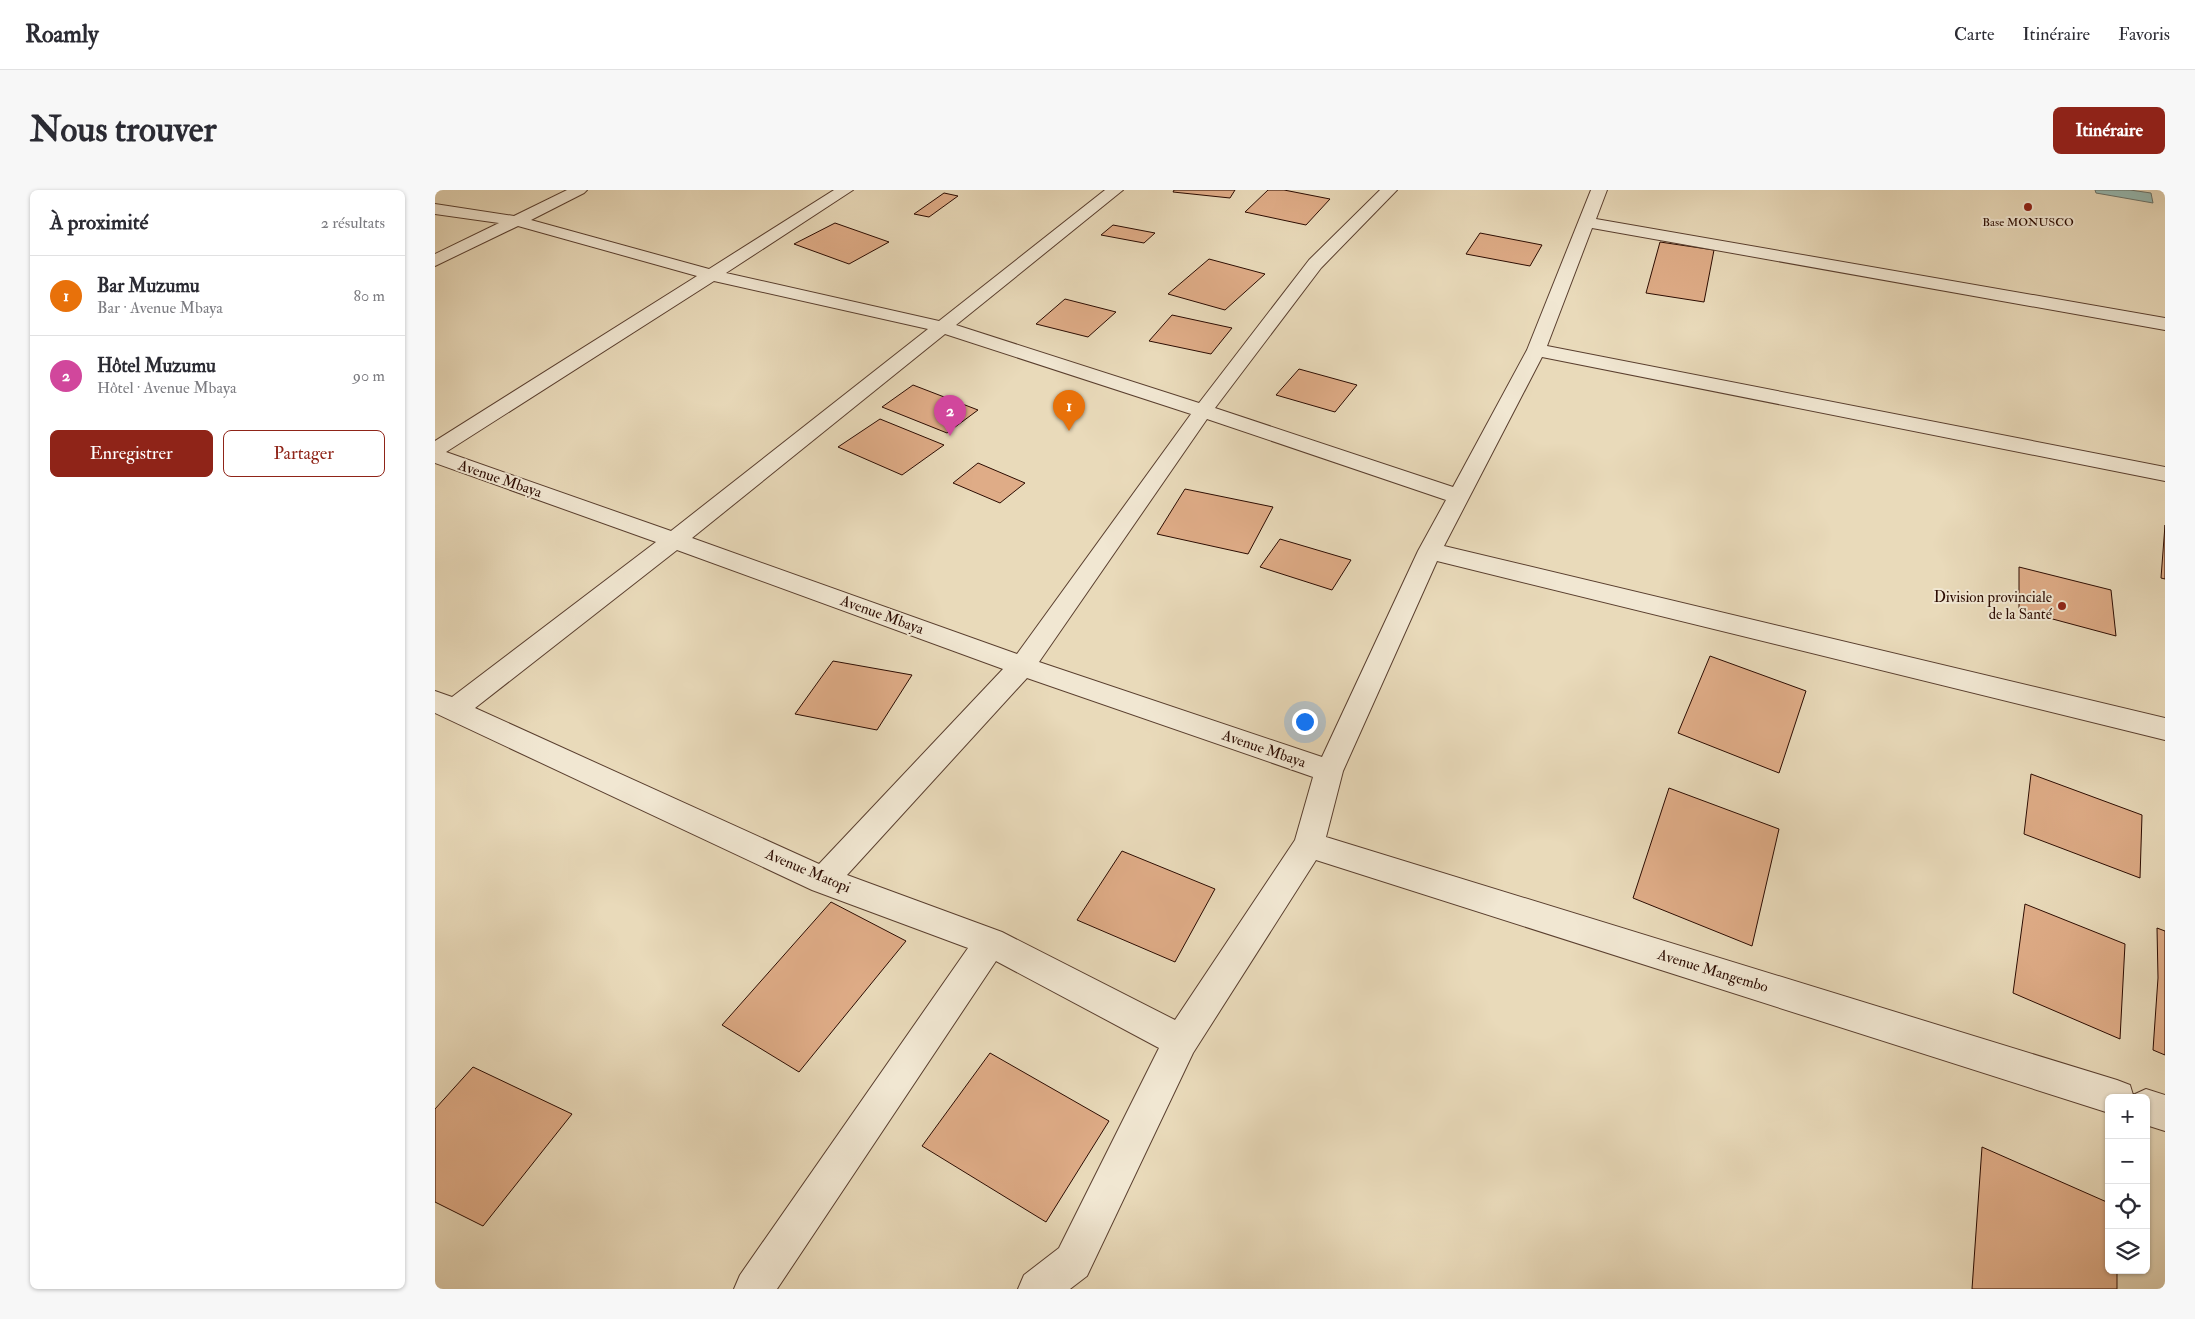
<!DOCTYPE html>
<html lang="fr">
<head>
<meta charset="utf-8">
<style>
	body { margin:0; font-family:"IM FELL Double Pica",serif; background:#f7f7f7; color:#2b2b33 }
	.controls { position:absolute; right:15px; bottom:15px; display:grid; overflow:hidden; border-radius:8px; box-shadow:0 1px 4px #0004 }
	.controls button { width:45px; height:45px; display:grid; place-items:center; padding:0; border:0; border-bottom:1px solid #e1e1e2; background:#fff; color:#2b2b33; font:25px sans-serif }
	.you { position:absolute; left:869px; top:531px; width:18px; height:18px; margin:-12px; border:4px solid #fff; border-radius:50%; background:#1a73e8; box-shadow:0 0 0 8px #1a73e833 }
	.badge { display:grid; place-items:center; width:32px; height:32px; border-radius:50%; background:#8f2418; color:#fff; font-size:16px; font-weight:700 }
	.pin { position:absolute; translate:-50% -41px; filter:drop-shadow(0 1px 2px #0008) }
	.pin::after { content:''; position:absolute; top:26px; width:18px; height:15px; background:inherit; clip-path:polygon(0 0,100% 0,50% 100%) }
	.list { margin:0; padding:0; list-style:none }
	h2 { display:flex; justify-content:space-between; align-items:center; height:65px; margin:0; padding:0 20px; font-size:21px }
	h2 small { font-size:16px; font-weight:400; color:#7c7c81 }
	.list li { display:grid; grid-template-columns:32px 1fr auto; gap:15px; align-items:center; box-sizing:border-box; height:80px; padding:0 20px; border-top:1px solid #e1e1e2 }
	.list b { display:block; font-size:19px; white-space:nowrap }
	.list p { margin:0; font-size:16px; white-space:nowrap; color:#7c7c81 }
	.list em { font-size:16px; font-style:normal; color:#7c7c81 }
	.actions { display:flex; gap:10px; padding:15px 20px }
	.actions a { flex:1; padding:11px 0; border:1px solid #8f2418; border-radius:8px; text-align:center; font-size:18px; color:#8f2418 }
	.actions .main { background:#8f2418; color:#fff }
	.icon { flex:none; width:28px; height:28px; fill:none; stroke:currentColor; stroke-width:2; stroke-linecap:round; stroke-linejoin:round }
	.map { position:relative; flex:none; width:1730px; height:1099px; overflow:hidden; border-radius:8px }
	header { display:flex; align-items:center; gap:30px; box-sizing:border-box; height:70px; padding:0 25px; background:#fff; border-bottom:1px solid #e1e1e2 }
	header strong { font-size:24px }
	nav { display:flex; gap:28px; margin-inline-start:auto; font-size:18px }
	.intro { display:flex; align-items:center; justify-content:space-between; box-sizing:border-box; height:120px; padding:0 30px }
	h1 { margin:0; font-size:35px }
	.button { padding:12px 22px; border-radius:8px; background:#8f2418; color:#fff; font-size:18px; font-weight:700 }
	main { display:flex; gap:30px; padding:0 30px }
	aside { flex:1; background:#fff; border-radius:8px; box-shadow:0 1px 4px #0004 }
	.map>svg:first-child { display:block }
	.water { fill:#97bab2; stroke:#6c746b }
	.building { fill:#dfac87; stroke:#2b0b01 }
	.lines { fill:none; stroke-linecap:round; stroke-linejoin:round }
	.minor-casing { stroke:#5a3f2f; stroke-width:2 }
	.minor { fill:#f1e7d2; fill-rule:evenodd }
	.poi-dot { fill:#8f2418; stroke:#f1e7d2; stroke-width:2 }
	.labels { text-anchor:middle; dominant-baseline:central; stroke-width:4; stroke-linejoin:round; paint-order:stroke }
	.far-poi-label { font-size:12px; fill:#2b0b01; stroke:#f1e7d2 }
	.street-label { font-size:15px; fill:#2b0b01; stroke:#f1e7d2 }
	.poi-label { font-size:15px; fill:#2b0b01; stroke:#f1e7d2; text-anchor:end }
</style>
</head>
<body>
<header>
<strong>Roamly</strong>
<nav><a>Carte</a><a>Itinéraire</a><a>Favoris</a></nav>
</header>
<div class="intro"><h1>Nous trouver</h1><a class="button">Itinéraire</a></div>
<main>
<aside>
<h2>À proximité<small>2 résultats</small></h2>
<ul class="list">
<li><span class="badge" style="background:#e8710a">1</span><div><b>Bar Muzumu</b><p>Bar · Avenue Mbaya</p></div><em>80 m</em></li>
<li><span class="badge" style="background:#d1479c">2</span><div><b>Hôtel Muzumu</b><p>Hôtel · Avenue Mbaya</p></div><em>90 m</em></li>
</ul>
<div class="actions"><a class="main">Enregistrer</a><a>Partager</a></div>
</aside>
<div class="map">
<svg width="1730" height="1099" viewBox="0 0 1730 1099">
	<rect width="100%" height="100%" fill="#e9daba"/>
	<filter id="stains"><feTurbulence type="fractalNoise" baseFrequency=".004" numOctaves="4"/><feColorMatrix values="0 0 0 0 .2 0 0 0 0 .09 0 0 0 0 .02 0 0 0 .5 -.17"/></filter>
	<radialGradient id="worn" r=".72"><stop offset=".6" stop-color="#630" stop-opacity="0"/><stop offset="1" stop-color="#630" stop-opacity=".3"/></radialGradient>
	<!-- water -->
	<polygon class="water" points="1660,0 1695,0 1716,3 1718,13 1661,3"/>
	<!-- building -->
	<g class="building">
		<polygon points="739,0 800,0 795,8 738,2"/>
		<polygon points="833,0 849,0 895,9 871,35 810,22"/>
		<polygon points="509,3 523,6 494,27 479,24"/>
		<polygon points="400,33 454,52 414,74 359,54"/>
		<polygon points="678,35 720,43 709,53 666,45"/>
		<polygon points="1045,43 1107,55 1095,76 1031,64"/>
		<polygon points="1225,52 1279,60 1269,112 1211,103"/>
		<polygon points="774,69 830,84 790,120 733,104"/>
		<polygon points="630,109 681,122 653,147 601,134"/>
		<polygon points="737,125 797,138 776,164 714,151"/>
		<polygon points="864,179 922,195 900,222 841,205"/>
		<polygon points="478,195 543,220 512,243 447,217"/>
		<polygon points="445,229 509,255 467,285 403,257"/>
		<polygon points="543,273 590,293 565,313 518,293"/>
		<polygon points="750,299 838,317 813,364 722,344"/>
		<polygon points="1730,335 1730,389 1726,388"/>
		<polygon points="845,349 916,370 897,400 825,377"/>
		<polygon points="1584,377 1676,400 1681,446 1584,420"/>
		<polygon points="1275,466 1371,501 1344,583 1243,543"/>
		<polygon points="398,471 477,485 442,540 360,524"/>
		<polygon points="1596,584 1707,625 1705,688 1589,644"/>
		<polygon points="1234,598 1344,639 1317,756 1198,708"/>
		<polygon points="687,661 780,699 740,772 642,730"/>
		<polygon points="396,712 471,751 364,882 287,835"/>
		<polygon points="1590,714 1690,754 1685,849 1578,803"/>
		<polygon points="1722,738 1730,741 1730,865 1718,860 1723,788"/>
		<polygon points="555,863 674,931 611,1032 487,956"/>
		<polygon points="38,877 137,924 48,1036 0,1012 0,919"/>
		<polygon points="1547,957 1674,1013 1674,1080 1682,1080 1682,1099 1537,1099"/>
	</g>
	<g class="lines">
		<defs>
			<path id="minor" d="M132,0H152L149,3L96,30L274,79L399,0H418L291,83L504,131L670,0H688L521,135L764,213L874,70L945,0H962L886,78L780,218L1018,297L1092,160L1156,0H1172L1161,29L1730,128V140L1157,38L1112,156L1730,277V291L1107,167L1009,356L1730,528V550L1002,371L908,581L891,647L1682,890L1695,895L1698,905L1711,899L1730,905V941L1711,935V908H1674V923L881,670L758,863L652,1086L635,1099H583L589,1085L624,1058L724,858L561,771L342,1099H299L305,1085L533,758L377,700L0,523V501L17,507L221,352L0,273V251L262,86L83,36L0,76V64L64,33L0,24V14L79,26ZM279,91L493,139L236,341L11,262ZM510,144L756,224L582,464L257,348ZM772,229L1011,310L983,361L887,567L604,472ZM242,360L568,479L384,674L40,518ZM592,488L878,587L860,650L740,830L567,742L412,685Z"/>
		</defs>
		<!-- minor casing -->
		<use href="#minor" class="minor-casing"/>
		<!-- minor -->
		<use href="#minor" class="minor"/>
	</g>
	<!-- markers -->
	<g class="poi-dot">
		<circle cx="1593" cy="17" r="5"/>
		<circle cx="1627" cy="416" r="5"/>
	</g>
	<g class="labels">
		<!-- far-poi labels -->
		<g class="far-poi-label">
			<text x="1593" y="32">Base MONUSCO</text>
		</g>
		<!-- street labels -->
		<g class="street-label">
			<text transform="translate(65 289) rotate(19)">Avenue Mbaya</text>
			<text transform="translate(447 425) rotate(20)">Avenue Mbaya</text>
			<text transform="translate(829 559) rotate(19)">Avenue Mbaya</text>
			<text transform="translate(373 681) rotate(23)">Avenue Matopi</text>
			<text transform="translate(1278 781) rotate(17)">Avenue Mangembo</text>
		</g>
		<!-- poi labels -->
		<g class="poi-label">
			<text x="1617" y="407">Division provinciale<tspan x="1617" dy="17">de la Santé</tspan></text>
		</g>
	</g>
	<rect width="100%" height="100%" filter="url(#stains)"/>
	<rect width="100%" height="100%" fill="url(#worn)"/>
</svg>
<div class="controls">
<button>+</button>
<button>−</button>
<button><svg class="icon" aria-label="locate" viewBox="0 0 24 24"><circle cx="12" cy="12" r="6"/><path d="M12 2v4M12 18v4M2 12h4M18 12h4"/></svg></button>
<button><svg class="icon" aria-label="layers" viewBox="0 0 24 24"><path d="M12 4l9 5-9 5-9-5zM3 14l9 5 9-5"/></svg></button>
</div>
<div class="you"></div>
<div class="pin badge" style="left:634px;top:241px;background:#e8710a">1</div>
<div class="pin badge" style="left:515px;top:246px;background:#d1479c">2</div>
</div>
</main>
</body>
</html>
